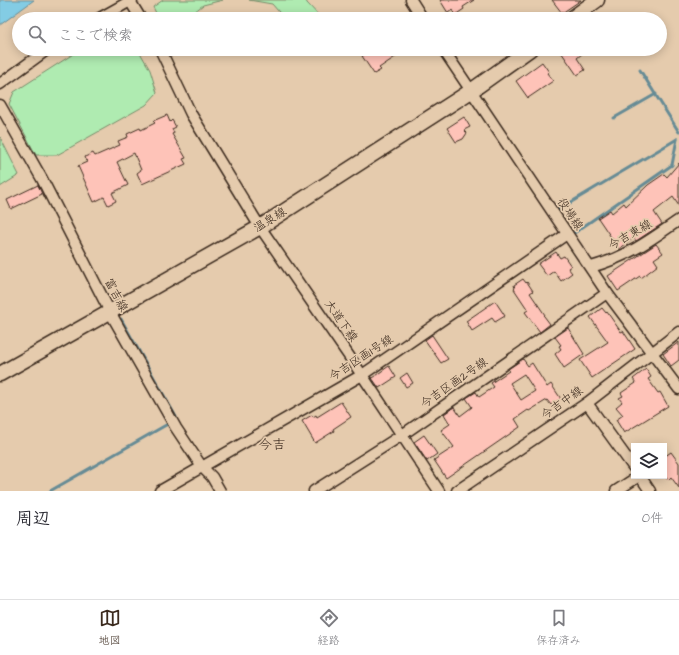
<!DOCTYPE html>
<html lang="ja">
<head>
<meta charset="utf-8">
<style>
	body { margin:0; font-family:"Architects Daughter","Klee One",sans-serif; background:#f2f2f3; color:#2b2b33 }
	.controls { position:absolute; right:12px; bottom:12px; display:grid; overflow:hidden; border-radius:0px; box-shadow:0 2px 10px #0003 }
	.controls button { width:36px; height:36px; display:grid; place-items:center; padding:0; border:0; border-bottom:1px solid #e1e1e2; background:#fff; color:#2b2b33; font:20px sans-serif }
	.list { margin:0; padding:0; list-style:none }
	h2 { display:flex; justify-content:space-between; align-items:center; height:52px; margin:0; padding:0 16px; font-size:17px }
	h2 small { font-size:13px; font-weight:400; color:#7c7c81 }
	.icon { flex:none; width:22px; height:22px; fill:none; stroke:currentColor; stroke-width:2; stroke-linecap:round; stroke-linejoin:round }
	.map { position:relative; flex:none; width:679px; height:491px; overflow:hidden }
	.search { position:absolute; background:#fff; box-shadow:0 2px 10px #0003; left:12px; right:12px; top:12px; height:44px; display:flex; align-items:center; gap:10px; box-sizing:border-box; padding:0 14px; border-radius:22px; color:#7c7c81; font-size:15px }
	.sheet { height:108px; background:#fff }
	nav { display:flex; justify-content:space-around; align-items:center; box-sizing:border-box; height:56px; border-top:1px solid #e1e1e2; background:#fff; font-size:11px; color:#7c7c81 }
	nav a { display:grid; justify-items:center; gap:2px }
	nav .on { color:#3b2a1e }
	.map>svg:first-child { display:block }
	.green { fill:#afebb1; stroke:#758a68 }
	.water { fill:#83cce4; stroke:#668b95 }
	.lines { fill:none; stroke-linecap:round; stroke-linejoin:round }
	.stream { stroke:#668b95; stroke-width:3 }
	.building { fill:#fec3b8; stroke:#3b2a1e; fill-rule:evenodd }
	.street-casing { stroke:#3b2a1e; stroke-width:13 }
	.secondary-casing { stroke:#3b2a1e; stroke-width:17 }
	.street { stroke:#e5cbad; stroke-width:10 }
	.secondary { stroke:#e5cbad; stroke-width:14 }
	.labels { text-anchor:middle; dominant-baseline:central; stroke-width:3.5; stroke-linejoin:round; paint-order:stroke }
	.street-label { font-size:12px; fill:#3b2a1e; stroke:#e5cbad }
	.quarter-label { font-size:14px; fill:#3b2a1e; stroke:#e5cbad }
</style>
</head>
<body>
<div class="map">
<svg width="679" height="491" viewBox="0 0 679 491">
	<rect width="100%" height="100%" fill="#e5cbad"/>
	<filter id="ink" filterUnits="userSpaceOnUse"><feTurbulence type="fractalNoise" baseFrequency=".025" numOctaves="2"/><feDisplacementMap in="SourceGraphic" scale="8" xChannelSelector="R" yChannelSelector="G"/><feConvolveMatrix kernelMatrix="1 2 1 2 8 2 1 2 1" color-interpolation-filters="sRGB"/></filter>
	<g filter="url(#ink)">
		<!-- green -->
		<g class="green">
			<polygon points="163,0 223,0 203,5 185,19 159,19 153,7"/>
			<polygon points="249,0 306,0 307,3 322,19 285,19 272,4"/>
			<polygon points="81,49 138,49 150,70 157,93 146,105 57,155 36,155 9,104 14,92"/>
			<polygon points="0,137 19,175 0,187"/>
		</g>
		<!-- water -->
		<polygon class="water" points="0,0 34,0 0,25"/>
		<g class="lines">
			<!-- stream -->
			<g class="stream">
				<polyline points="640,70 679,132"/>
				<polyline points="614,118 656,94"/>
				<polyline points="558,210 677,139"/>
				<polyline points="574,233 672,165 677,139"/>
				<polyline points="121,319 176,417"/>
				<polyline points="50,491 166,425"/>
			</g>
		</g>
		<!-- building -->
		<g class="building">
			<polygon points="440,0 474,0 463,7 464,9 455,15 452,10 448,13"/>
			<polygon points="552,0 581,0 562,13"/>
			<polygon points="374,49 407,49 379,68 381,70 374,74 362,56"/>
			<polygon points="559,49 588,49 577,58 585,70 577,75"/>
			<polygon points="542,62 549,72 547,73 553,81 528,98 516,81"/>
			<polygon points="167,115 170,122 172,120 176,127 172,129 174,133 172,134 186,158 183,159 186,164 142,184 137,173 141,170 134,153 117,162 128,185 112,193 116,201 108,205 104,197 94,202 78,166 87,162 85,157 93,153 95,156 120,145 118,141 128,137 127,134 140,128 141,130 155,123 153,121"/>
			<polygon points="464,117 470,127 464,130 467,133 463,139 456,142 447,128"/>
			<polygon points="679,163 679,206 673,197 654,212 662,224 636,241 634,238 619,249 598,218 610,210 612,213 624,203 626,206 648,185 664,174 667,177"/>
			<polygon points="38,185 42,194 11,209 7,200"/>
			<polygon points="656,244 663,253 654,259 658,265 641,278 640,276 618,291 608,276"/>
			<polygon points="556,252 560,258 564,256 571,266 568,268 572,273 561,281 554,271 547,276 538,264"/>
			<polygon points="523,279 526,283 527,282 533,291 530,293 545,315 544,316 550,324 540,332 525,312 528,310 514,289 515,288 514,285"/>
			<polygon points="495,301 505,316 495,322 492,318 472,331 466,321"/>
			<polygon points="602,308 606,313 607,312 621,332 623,331 635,349 592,378 580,360 608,342 590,317"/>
			<polygon points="568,328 584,354 564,368 555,354 561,349 559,346 561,345 555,337"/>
			<polygon points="432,335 448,359 441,363 425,340"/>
			<polygon points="679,342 679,360 671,366 663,354"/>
			<path d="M523,359L528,366L532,363L547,387L551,384L561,399L551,405L547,400L529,411L528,410L515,419L520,427L446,478L434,460L454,447L441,430L450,424L444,414L454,407L460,416L472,407L466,398L476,392L479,397L494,387L491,383L509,371L508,369ZM524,374L535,391L521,400L510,383Z"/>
			<polygon points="389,366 396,377 379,388 372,378"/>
			<polygon points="646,369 651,377 648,379 658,393 660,392 668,406 624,433 616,420 623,415 616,407 622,402 619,398 623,396 621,393 636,383 633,379"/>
			<polygon points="407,373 413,383 406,387 400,378"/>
			<polygon points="341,402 351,417 333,429 334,431 315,443 302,421 312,415 313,417 316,415 317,417"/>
			<polygon points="424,435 437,454 427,461 414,442"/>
			<polygon points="671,452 679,463 679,488 671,477 668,480 664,475 664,457"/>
		</g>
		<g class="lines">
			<defs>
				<g id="street">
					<polyline points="411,0 423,19"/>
					<polyline points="130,1 141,19"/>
					<polyline points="98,19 132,0"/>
					<polyline points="160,49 191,114 260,227 362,375 439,491"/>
					<polyline points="443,49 607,293 679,389"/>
					<polyline points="0,84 48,49"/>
					<polyline points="0,105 42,179 110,312 176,428 202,467 212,477 220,491"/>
					<path d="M591,267C627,257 649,241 679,220"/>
					<polyline points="587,403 634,468"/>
					<polyline points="640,476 650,491"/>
					<polyline points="160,491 362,375 567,234"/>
					<polyline points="314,491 402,435 607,293"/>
					<polyline points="457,491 587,403 679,332"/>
					<polyline points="616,491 639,476"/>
				</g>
				<g id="secondary">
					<polyline points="571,19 597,0"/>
					<polyline points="0,374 260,227 471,91 530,49"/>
				</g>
			</defs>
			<!-- street casing -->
			<use href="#street" class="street-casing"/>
			<!-- secondary casing -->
			<use href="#secondary" class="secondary-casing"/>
			<!-- street -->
			<use href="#street" class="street"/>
			<!-- secondary -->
			<use href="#secondary" class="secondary"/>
		</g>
	</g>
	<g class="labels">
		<!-- street labels -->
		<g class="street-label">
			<text transform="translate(570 214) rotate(56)">役場線</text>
			<text transform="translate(270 220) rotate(-32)">温泉線</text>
			<text transform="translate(630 235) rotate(-30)">今吉東線</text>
			<text transform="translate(116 295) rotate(62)">富吉線</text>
			<text transform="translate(341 321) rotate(55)">大道下線</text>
			<text transform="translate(361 358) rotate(-33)">今吉区画1号線</text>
			<text transform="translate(454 383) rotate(-35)">今吉区画2号線</text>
			<text transform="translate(562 403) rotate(-35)">今吉中線</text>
		</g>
		<!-- quarter labels -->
		<g class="quarter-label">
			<text x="272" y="445">今吉</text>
		</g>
	</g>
</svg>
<div class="controls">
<button><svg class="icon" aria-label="layers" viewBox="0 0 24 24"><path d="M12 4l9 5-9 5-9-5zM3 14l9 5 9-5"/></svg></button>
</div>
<div class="search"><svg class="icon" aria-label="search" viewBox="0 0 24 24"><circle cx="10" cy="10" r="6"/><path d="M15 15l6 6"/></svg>ここで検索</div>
</div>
<section class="sheet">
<h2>周辺<small>0件</small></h2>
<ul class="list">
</ul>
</section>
<nav>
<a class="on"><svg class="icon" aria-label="map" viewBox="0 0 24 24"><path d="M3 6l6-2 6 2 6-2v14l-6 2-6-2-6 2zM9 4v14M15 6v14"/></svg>地図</a>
<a><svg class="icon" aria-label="directions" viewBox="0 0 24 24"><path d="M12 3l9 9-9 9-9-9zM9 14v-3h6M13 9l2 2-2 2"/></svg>経路</a>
<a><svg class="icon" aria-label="saved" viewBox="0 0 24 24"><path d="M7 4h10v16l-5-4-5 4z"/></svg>保存済み</a>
</nav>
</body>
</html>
